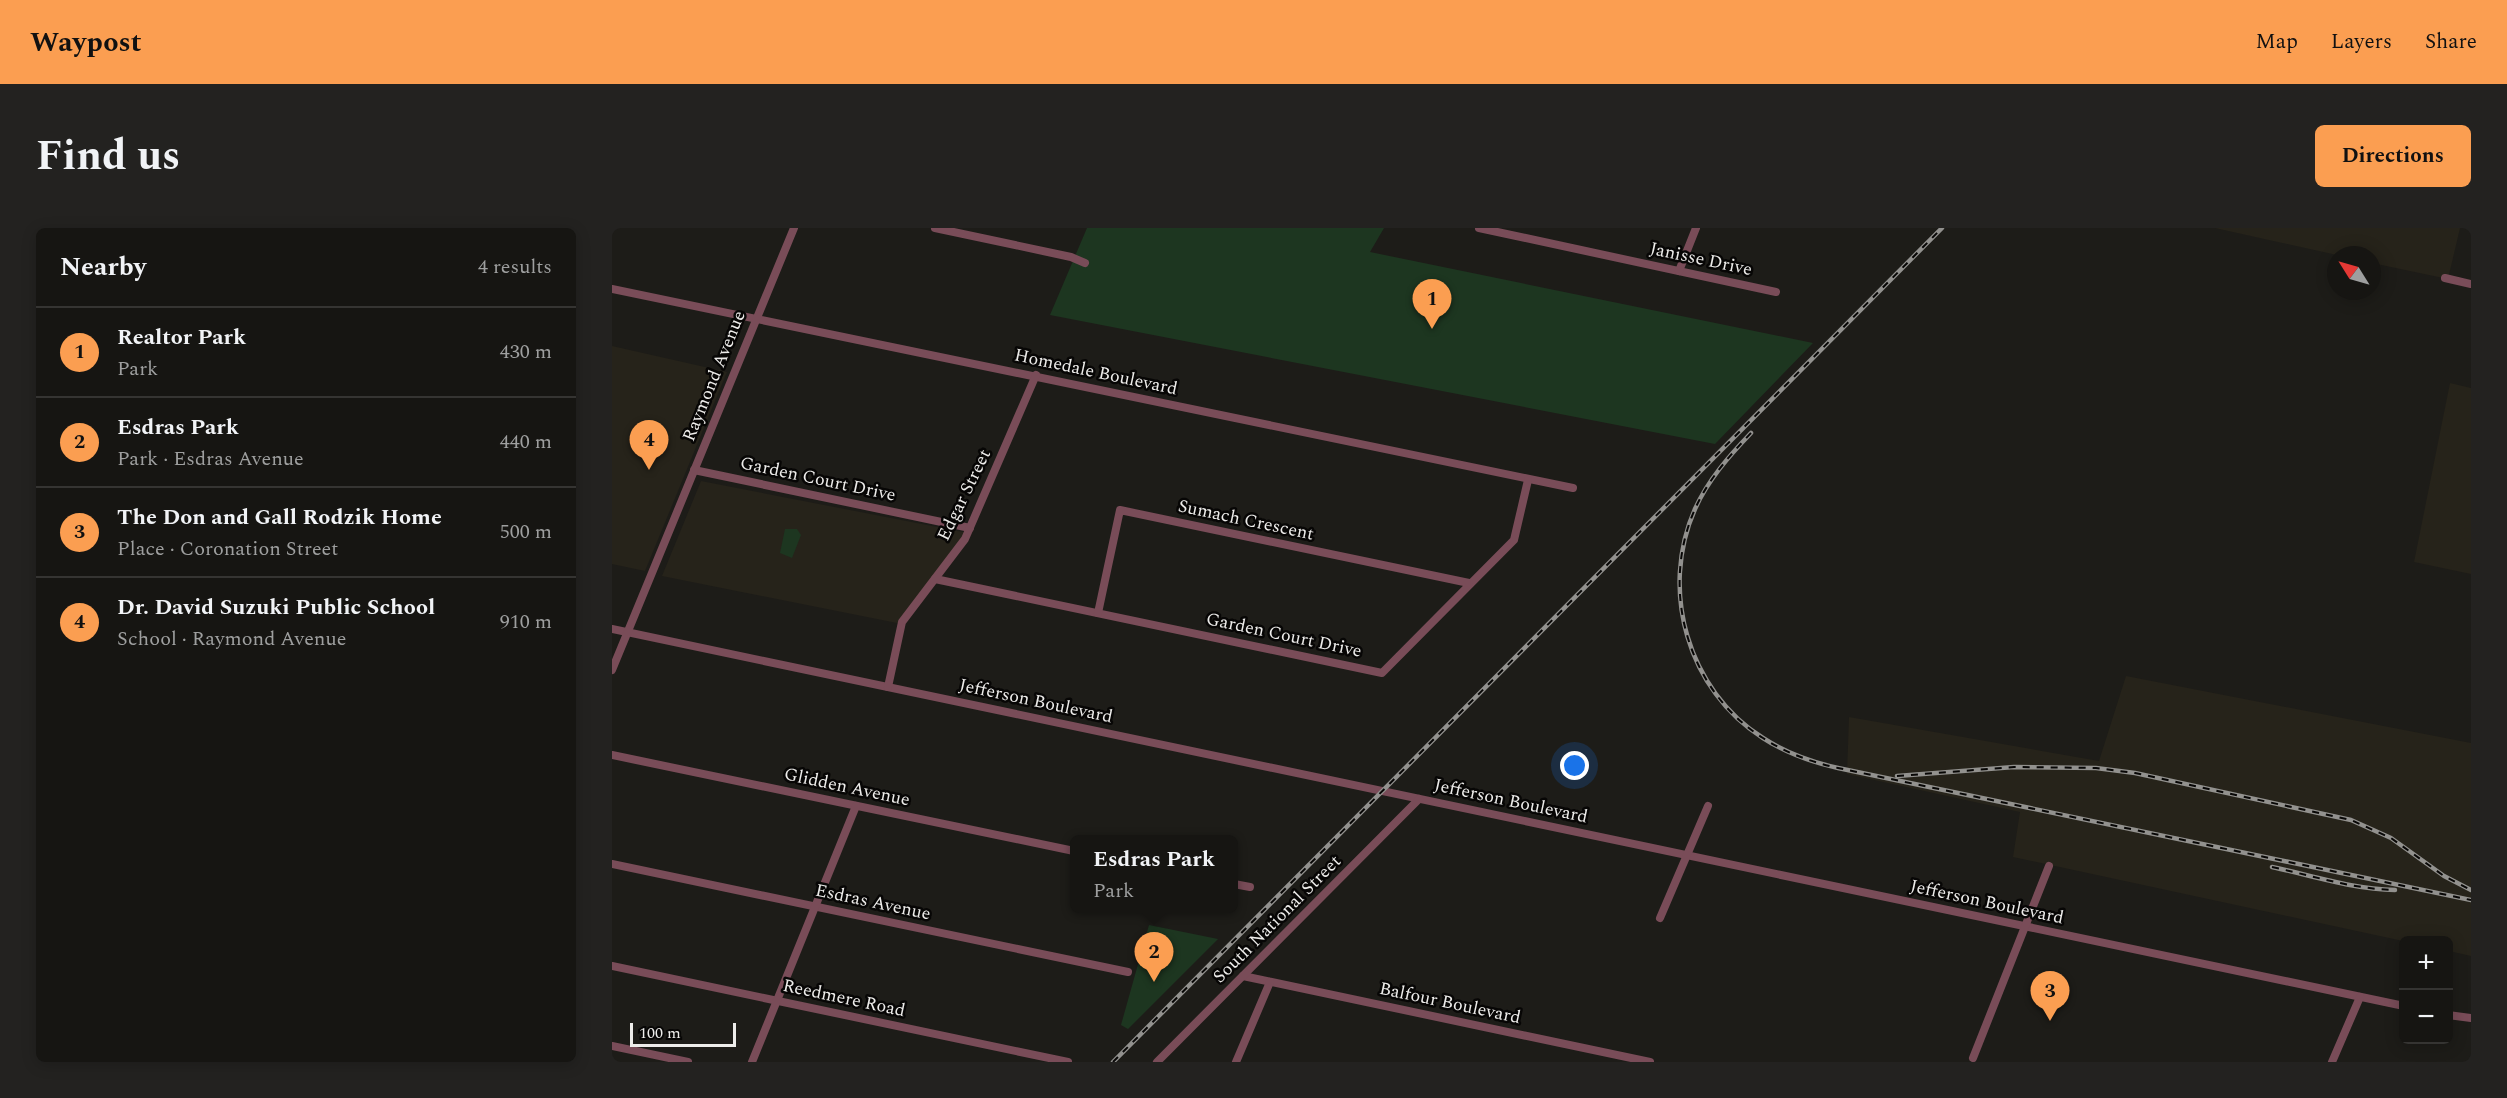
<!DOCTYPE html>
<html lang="en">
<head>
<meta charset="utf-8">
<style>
	body { margin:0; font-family:Spectral,serif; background:#232220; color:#f1f3f6 }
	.controls { position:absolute; right:18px; bottom:18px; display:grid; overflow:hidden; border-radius:9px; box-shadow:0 3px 15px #0003 }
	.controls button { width:54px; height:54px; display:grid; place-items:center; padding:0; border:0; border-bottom:2px solid #353432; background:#161512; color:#f1f3f6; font:30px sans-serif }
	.compass { position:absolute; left:1715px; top:18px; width:54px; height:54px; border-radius:50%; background:#161512; box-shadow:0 3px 15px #0003; rotate:307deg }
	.scale { position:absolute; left:18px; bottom:15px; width:106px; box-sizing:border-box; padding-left:6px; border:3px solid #edecea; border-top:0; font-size:16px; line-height:21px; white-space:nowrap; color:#edecea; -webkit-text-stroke:4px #070605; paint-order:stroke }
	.you { position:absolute; left:963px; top:538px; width:21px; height:21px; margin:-15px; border:4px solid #fff; border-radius:50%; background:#1a73e8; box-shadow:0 0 0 9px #1a73e833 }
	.badge { display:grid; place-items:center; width:39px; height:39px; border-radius:50%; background:#fb9e51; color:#111; font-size:20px; font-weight:700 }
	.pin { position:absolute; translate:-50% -50px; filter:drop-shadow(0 2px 3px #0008) }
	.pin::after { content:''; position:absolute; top:32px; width:21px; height:18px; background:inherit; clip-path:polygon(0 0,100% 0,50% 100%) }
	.popup { position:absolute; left:458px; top:607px; width:168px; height:78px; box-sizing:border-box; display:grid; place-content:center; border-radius:9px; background:#161512; filter:drop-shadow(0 2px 4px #0005); font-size:20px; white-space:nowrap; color:#9e9f9f }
	.popup b { font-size:22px; color:#f1f3f6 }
	.popup::after { content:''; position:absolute; left:50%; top:100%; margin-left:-12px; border:12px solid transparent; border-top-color:#161512 }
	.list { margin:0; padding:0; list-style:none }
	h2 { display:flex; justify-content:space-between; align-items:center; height:78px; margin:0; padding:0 24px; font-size:26px }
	h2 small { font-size:20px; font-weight:400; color:#9e9f9f }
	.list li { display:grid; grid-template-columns:39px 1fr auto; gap:18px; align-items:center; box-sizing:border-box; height:90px; padding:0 24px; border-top:2px solid #353432 }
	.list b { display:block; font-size:22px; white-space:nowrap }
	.list p { margin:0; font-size:20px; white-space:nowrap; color:#9e9f9f }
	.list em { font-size:20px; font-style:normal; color:#9e9f9f }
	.map { position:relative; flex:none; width:1859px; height:834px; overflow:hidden; border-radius:9px }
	header { display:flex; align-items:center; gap:36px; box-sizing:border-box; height:84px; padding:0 30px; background:#fb9e51; color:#111 }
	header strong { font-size:28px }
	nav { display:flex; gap:33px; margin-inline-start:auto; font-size:21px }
	.intro { display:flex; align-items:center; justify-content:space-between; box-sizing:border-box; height:144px; padding:0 36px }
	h1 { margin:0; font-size:42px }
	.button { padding:15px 27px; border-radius:9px; background:#fb9e51; color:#111; font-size:21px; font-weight:700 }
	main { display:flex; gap:36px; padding:0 36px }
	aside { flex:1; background:#161512; border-radius:9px; box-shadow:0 3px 15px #0003 }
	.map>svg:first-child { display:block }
	.built { fill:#26231a }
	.green { fill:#1d3620 }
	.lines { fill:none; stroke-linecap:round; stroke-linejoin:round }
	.minor { stroke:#794c58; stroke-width:8 }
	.rail-casing { stroke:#92918e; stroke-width:4.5 }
	.rail { stroke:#070605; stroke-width:2; stroke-dasharray:7; stroke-linecap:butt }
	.labels { text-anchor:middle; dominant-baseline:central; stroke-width:5; stroke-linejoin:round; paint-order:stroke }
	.street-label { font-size:18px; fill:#edecea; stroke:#070605 }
</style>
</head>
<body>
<header>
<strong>Waypost</strong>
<nav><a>Map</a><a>Layers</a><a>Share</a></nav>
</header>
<div class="intro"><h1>Find us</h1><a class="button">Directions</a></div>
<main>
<aside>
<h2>Nearby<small>4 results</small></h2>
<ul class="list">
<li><span class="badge">1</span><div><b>Realtor Park</b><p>Park</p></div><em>430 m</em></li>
<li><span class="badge">2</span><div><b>Esdras Park</b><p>Park · Esdras Avenue</p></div><em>440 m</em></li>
<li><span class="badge">3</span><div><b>The Don and Gall Rodzik Home</b><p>Place · Coronation Street</p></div><em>500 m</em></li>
<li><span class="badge">4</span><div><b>Dr. David Suzuki Public School</b><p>School · Raymond Avenue</p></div><em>910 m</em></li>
</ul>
</aside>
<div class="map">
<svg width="1859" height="834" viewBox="0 0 1859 834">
	<rect width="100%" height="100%" fill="#1d1c18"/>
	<!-- built -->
	<g class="built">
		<polygon points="1603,0 1848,0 1836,51 1760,35 1760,27 1725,27"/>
		<polygon points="0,118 115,144 33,343 0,336"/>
		<polygon points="1838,155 1859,160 1859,346 1802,334"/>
		<polygon points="89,253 356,305 290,396 50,348"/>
		<polygon points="1514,448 1859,515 1859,728 1837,723 1836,712 1791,713 1401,629 1408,584 1235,546 1237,489 1487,533"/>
	</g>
	<!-- green -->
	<g class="green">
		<polygon points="475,0 772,0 758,24 1201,115 1103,216 438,87"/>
		<polygon points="173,301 185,301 189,307 180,330 168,325"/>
		<polygon points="537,697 606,711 516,801 509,797"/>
	</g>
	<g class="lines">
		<!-- minor -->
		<g class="minor">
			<polyline points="323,0 459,29 473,35"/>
			<polyline points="867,0 1164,64"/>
			<polyline points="1067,43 1084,0"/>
			<polyline points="1833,50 1859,56"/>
			<polyline points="0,61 961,260"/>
			<polyline points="82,242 358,300"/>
			<polyline points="323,351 770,445 902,312 916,252"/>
			<polyline points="486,385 508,282 857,355"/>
			<polyline points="0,401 1792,778"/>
			<polyline points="0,442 182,0"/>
			<polyline points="276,459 290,394 353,311 424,147"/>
			<polyline points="0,527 462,623"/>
			<polyline points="0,636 516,744"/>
			<polyline points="622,656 638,659"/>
			<polyline points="1048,690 1096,578"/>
			<polyline points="0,738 456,834"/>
			<polyline points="631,748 1038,834"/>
			<polyline points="1836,787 1859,790"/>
			<polyline points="0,818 76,834"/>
			<polyline points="1361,830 1437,638"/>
			<polyline points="140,834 244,578"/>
			<polyline points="545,834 807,571"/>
			<polyline points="624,834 658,754"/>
			<polyline points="1720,834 1748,769"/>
		</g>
		<defs>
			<g id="rail">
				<path d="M1139,205C1117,228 1096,252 1083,281C1047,362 1076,463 1151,510C1174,525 1199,534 1226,540L1859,672"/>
				<polyline points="1285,548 1402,539 1484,540 1523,545 1739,592 1779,610 1832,648 1859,662"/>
				<path d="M1660,639C1702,648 1740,661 1783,662"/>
				<polyline points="501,834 1330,0"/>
			</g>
		</defs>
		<!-- rail casing -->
		<use href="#rail" class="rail-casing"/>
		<!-- rail -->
		<use href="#rail" class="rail"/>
	</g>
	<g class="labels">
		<!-- street labels -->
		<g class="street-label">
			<text transform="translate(1089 31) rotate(12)">Janisse Drive</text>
			<text transform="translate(484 144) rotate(12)">Homedale Boulevard</text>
			<text transform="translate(102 148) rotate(-68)">Raymond Avenue</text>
			<text transform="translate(206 251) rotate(12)">Garden Court Drive</text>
			<text transform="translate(352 267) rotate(-64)">Edgar Street</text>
			<text transform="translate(634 292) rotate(12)">Sumach Crescent</text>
			<text transform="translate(672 407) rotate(12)">Garden Court Drive</text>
			<text transform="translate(424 473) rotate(12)">Jefferson Boulevard</text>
			<text transform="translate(235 559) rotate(12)">Glidden Avenue</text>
			<text transform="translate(899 573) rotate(12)">Jefferson Boulevard</text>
			<text transform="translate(261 674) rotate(12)">Esdras Avenue</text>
			<text transform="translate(1375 674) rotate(12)">Jefferson Boulevard</text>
			<text transform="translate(665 691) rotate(-45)">South National Street</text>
			<text transform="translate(232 770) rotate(12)">Reedmere Road</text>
			<text transform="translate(838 775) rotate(12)">Balfour Boulevard</text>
		</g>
	</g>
</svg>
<div class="controls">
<button>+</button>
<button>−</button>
</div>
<svg class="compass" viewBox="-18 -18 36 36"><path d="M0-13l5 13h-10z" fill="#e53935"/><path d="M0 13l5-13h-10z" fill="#9e9f9f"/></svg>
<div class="scale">100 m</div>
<div class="you"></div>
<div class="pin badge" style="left:820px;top:101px">1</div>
<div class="pin badge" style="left:542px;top:754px">2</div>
<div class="popup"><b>Esdras Park</b>Park</div>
<div class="pin badge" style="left:1438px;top:793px">3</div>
<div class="pin badge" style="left:37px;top:242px">4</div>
</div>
</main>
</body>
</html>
